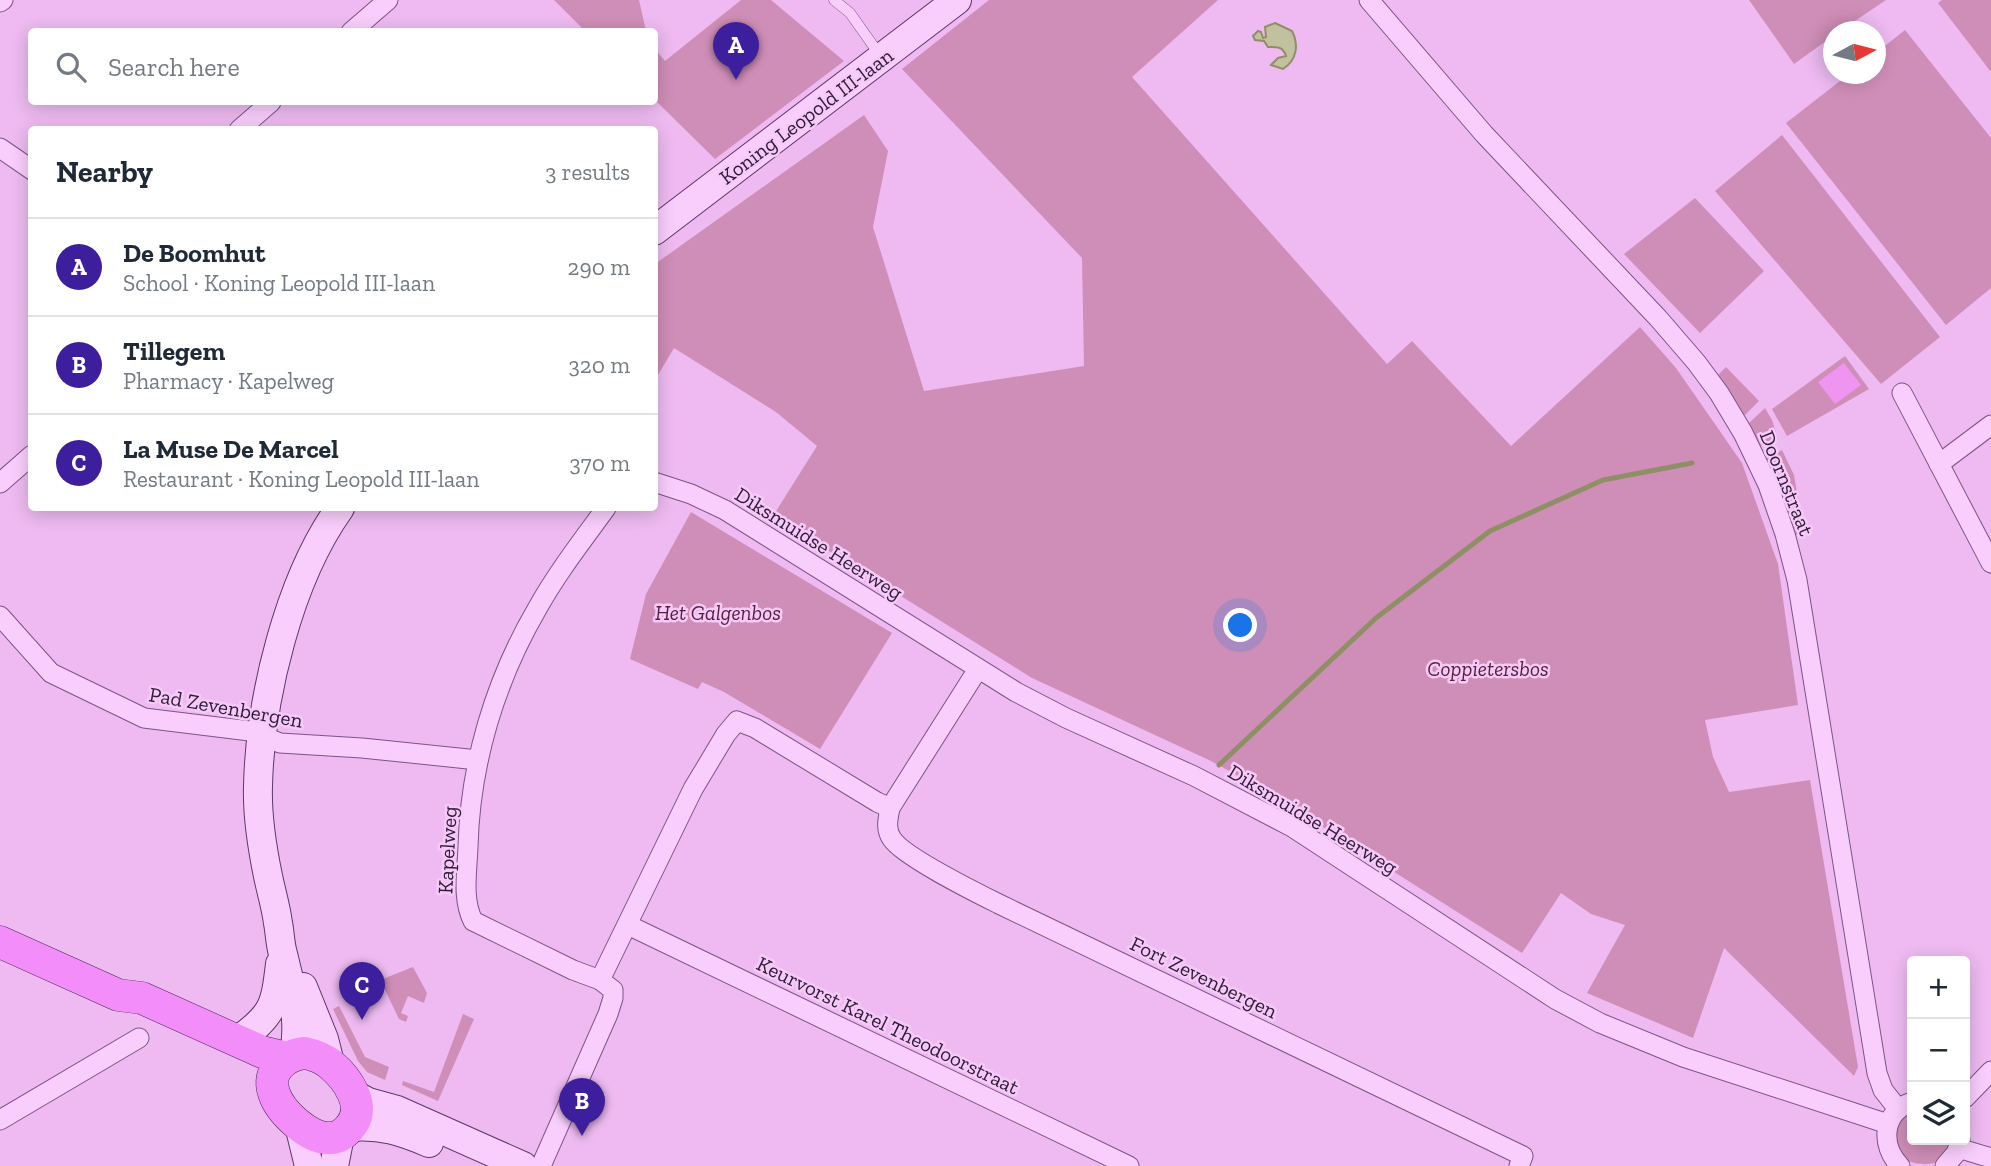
<!DOCTYPE html>
<html lang="en">
<head>
<meta charset="utf-8">
<style>
	body { margin:0; font-family:"Zilla Slab",serif; background:#f6f6f7; color:#1f2937 }
	.controls { position:absolute; right:21px; bottom:21px; display:grid; overflow:hidden; border-radius:7px; box-shadow:0 4px 18px #0003 }
	.controls button { width:63px; height:63px; display:grid; place-items:center; padding:0; border:0; border-bottom:2px solid #e0e1e3; background:#fff; color:#1f2937; font:35px sans-serif }
	.compass { position:absolute; left:1823px; top:21px; width:63px; height:63px; border-radius:50%; background:#fff; box-shadow:0 4px 18px #0003; rotate:83deg }
	.you { position:absolute; left:1241px; top:626px; width:24px; height:24px; margin:-18px; border:5px solid #fff; border-radius:50%; background:#1a73e8; box-shadow:0 0 0 10px #1a73e833 }
	.badge { display:grid; place-items:center; width:46px; height:46px; border-radius:50%; background:#3d1e9d; color:#fff; font-size:23px; font-weight:700 }
	.pin { position:absolute; translate:-50% -58px; filter:drop-shadow(0 2px 4px #0008) }
	.pin::after { content:''; position:absolute; top:37px; width:24px; height:21px; background:inherit; clip-path:polygon(0 0,100% 0,50% 100%) }
	.list { margin:0; padding:0; list-style:none }
	h2 { display:flex; justify-content:space-between; align-items:center; height:91px; margin:0; padding:0 28px; font-size:30px }
	h2 small { font-size:23px; font-weight:400; color:#747a83 }
	.list li { display:grid; grid-template-columns:46px 1fr auto; gap:21px; align-items:center; box-sizing:border-box; height:98px; padding:0 28px; border-top:2px solid #e0e1e3 }
	.list b { display:block; font-size:26px; white-space:nowrap }
	.list p { margin:0; font-size:23px; white-space:nowrap; color:#747a83 }
	.list em { font-size:23px; font-style:normal; color:#747a83 }
	.icon { flex:none; width:38px; height:38px; fill:none; stroke:currentColor; stroke-width:2; stroke-linecap:round; stroke-linejoin:round }
	.map { position:relative; flex:none; width:1991px; height:1166px; overflow:hidden }
	.search { position:absolute; background:#fff; box-shadow:0 4px 18px #0003; left:28px; top:28px; width:630px; height:77px; display:flex; align-items:center; gap:18px; box-sizing:border-box; padding:0 24px; border-radius:7px; color:#747a83; font-size:26px }
	.panel { position:absolute; background:#fff; box-shadow:0 4px 18px #0003; left:28px; top:126px; width:630px; height:385px; border-radius:7px }
	.map>svg:first-child { display:block }
	.green { fill:#cf8eb7 }
	.sand { fill:#ef94f0 }
	.water { fill:#c1c09f; stroke:#8f8f66; stroke-width:2 }
	.lines { fill:none; stroke-linecap:round; stroke-linejoin:round }
	.stream { stroke:#8f8f66; stroke-width:5 }
	.lane-casing { stroke:#7d5389; stroke-width:11 }
	.street-casing { stroke:#7d5389; stroke-width:21 }
	.secondary-casing { stroke:#5e376b; stroke-width:30 }
	.primary-casing { stroke:#492856; stroke-width:33 }
	.lane { stroke:#f9cefc; stroke-width:10 }
	.street { stroke:#f9cefc; stroke-width:19 }
	.secondary { stroke:#f9cefc; stroke-width:28 }
	.primary { stroke:#f28df9; stroke-width:32 }
	.labels { text-anchor:middle; dominant-baseline:central; stroke-width:5; stroke-linejoin:round; paint-order:stroke }
	.street-label { font-size:21px; fill:#2f1a37; stroke:#f6caf8 }
	.park-label { font-size:21px; font-style:italic; fill:#551e3a; stroke:#f6caf8 }
</style>
</head>
<body>
<div class="map">
<svg width="1991" height="1166" viewBox="0 0 1991 1166">
	<rect width="100%" height="100%" fill="#eebaf1"/>
	<!-- green -->
	<g class="green">
		<polygon points="554,0 639,0 646,31 585,31"/>
		<polygon points="741,0 771,0 844,61 715,159 655,100 655,49 665,61"/>
		<polygon points="989,0 1218,0 1132,77 1387,364 1412,341 1511,446 1640,327 1676,368 1742,463 1778,564 1798,705 1705,720 1713,757 1729,792 1810,780 1858,1067 1854,1076 1724,948 1693,1038 1587,993 1625,925 1591,914 1561,893 1522,953 1271,794 1211,761 1032,678 773,516 817,446 776,412 674,348 655,380 655,264 864,115 888,151 873,227 924,391 1084,366 1082,258 902,69"/>
		<polygon points="1749,0 1886,0 1840,31 1834,32 1833,36 1794,64"/>
		<polygon points="1942,0 1991,0 1991,72 1938,3"/>
		<polygon points="1905,30 1991,138 1991,288 1946,325 1786,123 1849,74 1876,74 1876,53"/>
		<polygon points="1782,135 1940,337 1881,384 1715,191"/>
		<polygon points="1695,198 1764,271 1700,333 1624,254"/>
		<polygon points="1845,356 1869,389 1787,436 1772,409"/>
		<polygon points="1726,367 1759,401 1744,416 1718,375"/>
		<polygon points="1765,408 1772,420 1778,439 1760,446 1748,424"/>
		<polygon points="1782,450 1794,475 1804,533 1795,535 1784,501 1766,459"/>
		<polygon points="691,512 892,633 820,749 724,692 702,682 698,689 630,659 646,594"/>
		<polygon points="413,967 427,993 424,1003 408,996 401,1013 408,1016 406,1022 399,1019 384,988 349,1004 345,994"/>
		<polygon points="339,1006 365,1057 389,1067 385,1080 367,1072 358,1061 333,1009"/>
		<polygon points="463,1014 474,1019 438,1101 402,1085 403,1081 434,1092"/>
		<path d="M1912,1107V1140H1954C1950,1146 1947,1156 1942,1161C1929,1166 1909,1165 1898,1155L1894,1125Z"/>
	</g>
	<!-- sand -->
	<polygon class="sand" points="1844,363 1861,385 1835,404 1818,382"/>
	<!-- water -->
	<path class="water" d="M1275,23L1292,31C1299,45 1297,60 1283,69L1271,65L1278,58L1286,56C1283,46 1276,47 1268,47L1264,41L1255,40L1253,36L1258,31L1261,32L1263,38L1266,37L1265,27Z"/>
	<g class="lines">
		<!-- stream -->
		<polyline class="stream" points="1219,765 1376,618 1490,531 1603,480 1692,463"/>
		<defs>
			<polyline id="lane" points="834,0 850,13 879,54"/>
			<g id="street">
				<polyline points="1369,0 1484,134 1658,318 1696,362 1719,393 1743,433 1768,485 1785,534 1797,580 1877,1073 1883,1090 1898,1109"/>
				<polyline points="0,2 3,0"/>
				<polyline points="351,32 388,0"/>
				<polyline points="239,130 271,102"/>
				<polyline points="0,148 32,170"/>
				<polyline points="1902,393 1991,563"/>
				<polyline points="1939,464 1991,425"/>
				<polyline points="654,482 691,494 725,510 1016,692 1066,718 1194,776 1292,827 1555,999 1600,1023 1683,1057 1888,1124"/>
				<polyline points="0,483 32,455"/>
				<polyline points="0,616 51,673 144,718 250,731 280,743 362,748 478,760"/>
				<path d="M978,669L890,808C888,819 885,829 892,839C904,857 977,893 999,904L1523,1156L1519,1166"/>
				<polyline points="628,925 1129,1166"/>
				<polyline points="600,980 693,789 726,734 737,721 755,728 877,802 890,808"/>
				<polyline points="1965,1098 1991,1071"/>
				<polyline points="0,1120 139,1038"/>
				<polyline points="1958,1148 1991,1158"/>
				<path d="M541,1166L608,1014L613,998V990L600,980L573,970L473,921C462,899 467,872 468,847C470,764 495,681 537,609C557,573 582,541 606,508"/>
				<path d="M1900,1166C1880,1145 1882,1112 1912,1102"/>
				<polyline points="1945,1166 1957,1152 1960,1140"/>
			</g>
			<g id="secondary">
				<polyline points="654,231 957,0"/>
				<polyline points="303,987 324,1039 330,1063"/>
				<path d="M237,1041C273,1015 275,1007 280,964"/>
				<path d="M294,1054C301,1018 291,988 283,954C280,944 280,933 278,923C276,907 271,891 268,876C262,847 257,816 258,786C260,698 289,579 340,508"/>
				<polyline points="355,1095 368,1102 397,1110 523,1166"/>
				<polyline points="299,1125 309,1166"/>
				<path d="M351,1127C380,1124 403,1132 429,1143"/>
				<polyline points="334,1166 340,1136"/>
			</g>
			<g id="primary">
				<polyline points="0,942 118,995 142,998 262,1052 287,1058"/>
				<path d="M305,1053C314,1055 323,1058 330,1064C347,1078 369,1108 349,1128C344,1134 338,1138 330,1138C310,1140 280,1112 274,1093C266,1071 285,1055 305,1053Z"/>
			</g>
		</defs>
		<!-- lane casing -->
		<use href="#lane" class="lane-casing"/>
		<!-- street casing -->
		<use href="#street" class="street-casing"/>
		<!-- secondary casing -->
		<use href="#secondary" class="secondary-casing"/>
		<!-- primary casing -->
		<use href="#primary" class="primary-casing"/>
		<!-- lane -->
		<use href="#lane" class="lane"/>
		<!-- street -->
		<use href="#street" class="street"/>
		<!-- secondary -->
		<use href="#secondary" class="secondary"/>
		<!-- primary -->
		<use href="#primary" class="primary"/>
	</g>
	<g class="labels">
		<!-- street labels -->
		<g class="street-label">
			<text transform="translate(806 116) rotate(-37)">Koning Leopold III-laan</text>
			<text transform="translate(1787 483) rotate(68)">Doornstraat</text>
			<text transform="translate(819 543) rotate(32)">Diksmuidse Heerweg</text>
			<text transform="translate(226 707) rotate(10)">Pad Zevenbergen</text>
			<text transform="translate(1313 819) rotate(31)">Diksmuidse Heerweg</text>
			<text transform="translate(447 850) rotate(-87)">Kapelweg</text>
			<text transform="translate(1204 977) rotate(26)">Fort Zevenbergen</text>
			<text transform="translate(888 1025) rotate(26)">Keurvorst Karel Theodoorstraat</text>
		</g>
		<!-- park labels -->
		<g class="park-label">
			<text x="718" y="612">Het Galgenbos</text>
			<text x="1488" y="668">Coppietersbos</text>
		</g>
	</g>
</svg>
<div class="controls">
<button>+</button>
<button>−</button>
<button><svg class="icon" aria-label="layers" viewBox="0 0 24 24"><path d="M12 4l9 5-9 5-9-5zM3 14l9 5 9-5"/></svg></button>
</div>
<svg class="compass" viewBox="-18 -18 36 36"><path d="M0-13l5 13h-10z" fill="#e53935"/><path d="M0 13l5-13h-10z" fill="#747a83"/></svg>
<div class="you"></div>
<div class="pin badge" style="left:736px;top:80px">A</div>
<div class="pin badge" style="left:582px;top:1136px">B</div>
<div class="pin badge" style="left:362px;top:1020px">C</div>
<div class="search"><svg class="icon" aria-label="search" viewBox="0 0 24 24"><circle cx="10" cy="10" r="6"/><path d="M15 15l6 6"/></svg>Search here</div>
<section class="panel">
<h2>Nearby<small>3 results</small></h2>
<ul class="list">
<li><span class="badge">A</span><div><b>De Boomhut</b><p>School · Koning Leopold III-laan</p></div><em>290 m</em></li>
<li><span class="badge">B</span><div><b>Tillegem</b><p>Pharmacy · Kapelweg</p></div><em>320 m</em></li>
<li><span class="badge">C</span><div><b>La Muse De Marcel</b><p>Restaurant · Koning Leopold III-laan</p></div><em>370 m</em></li>
</ul>
</section>
</div>
</body>
</html>
